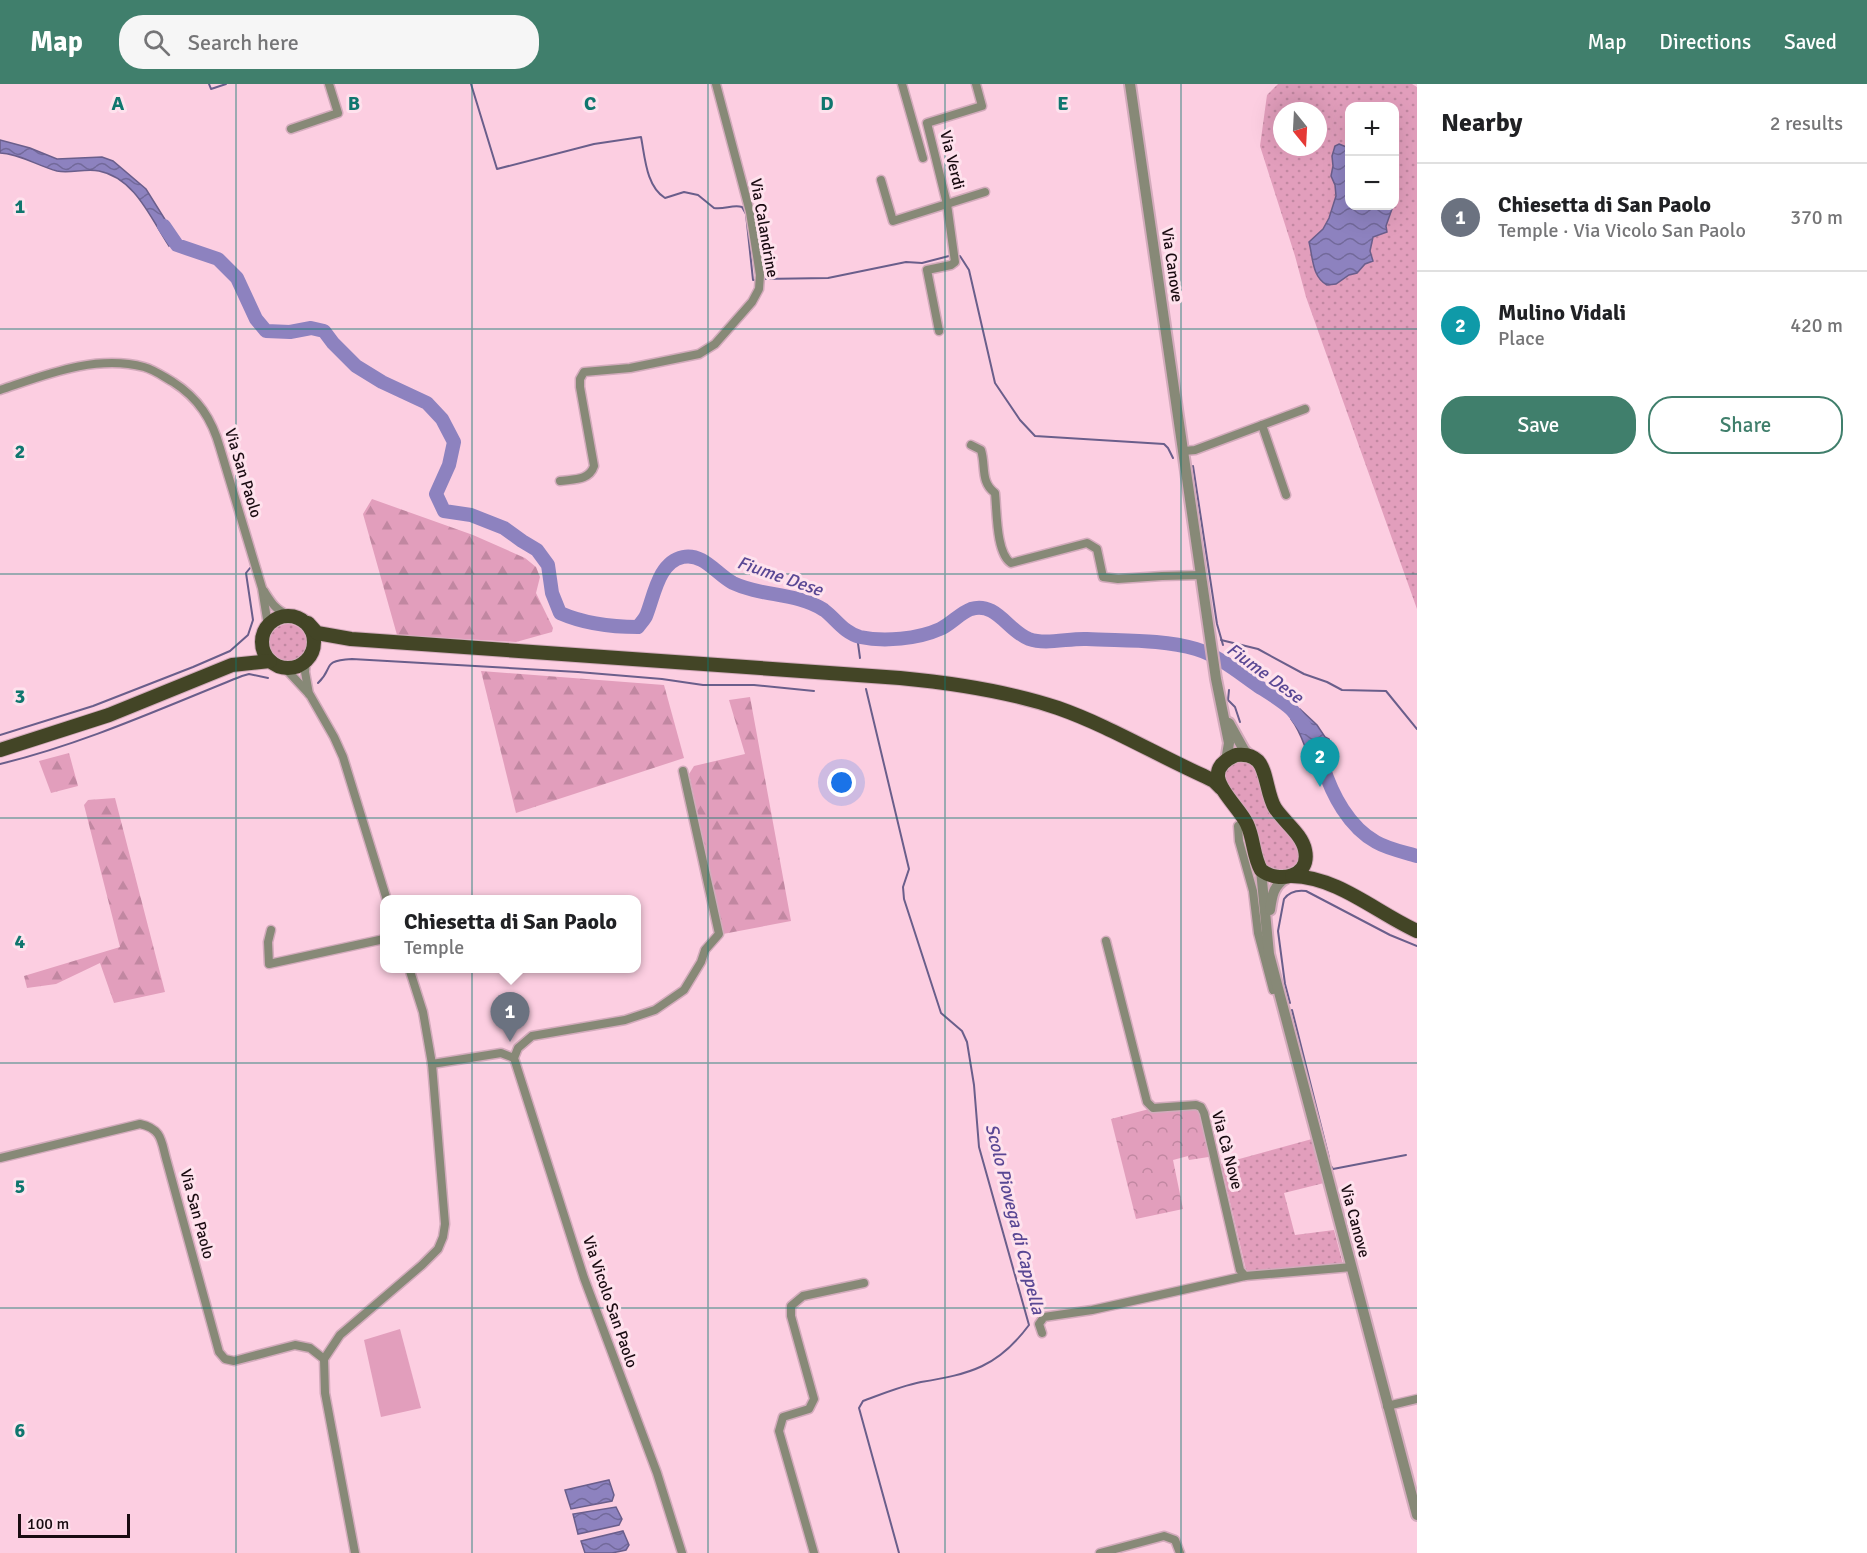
<!DOCTYPE html>
<html lang="en">
<head>
<meta charset="utf-8">
<style>
	body { margin:0; font-family:Signika,sans-serif; background:#f6f6f6; color:#202124 }
	.controls { position:absolute; right:18px; top:18px; display:grid; overflow:hidden; border-radius:12px; box-shadow:0 6px 24px #0002 }
	.controls button { width:54px; height:54px; display:grid; place-items:center; padding:0; border:0; border-bottom:2px solid #e0e0e0; background:#fff; color:#202124; font:30px sans-serif }
	.compass { position:absolute; left:1273px; top:18px; width:54px; height:54px; border-radius:50%; background:#fff; box-shadow:0 6px 24px #0002; rotate:162deg }
	.scale { position:absolute; left:18px; bottom:15px; width:112px; box-sizing:border-box; padding-left:6px; border:3px solid #190b11; border-top:0; font-size:16px; line-height:21px; white-space:nowrap; color:#190b11; -webkit-text-stroke:4px #fee2ed; paint-order:stroke }
	.you { position:absolute; left:842px; top:699px; width:21px; height:21px; margin:-15px; border:4px solid #fff; border-radius:50%; background:#1a73e8; box-shadow:0 0 0 9px #1a73e833 }
	.badge { display:grid; place-items:center; width:39px; height:39px; border-radius:50%; background:#407f6c; color:#fff; font-size:20px; font-weight:700 }
	.pin { position:absolute; translate:-50% -50px; filter:drop-shadow(0 2px 3px #0008) }
	.pin::after { content:''; position:absolute; top:32px; width:21px; height:18px; background:inherit; clip-path:polygon(0 0,100% 0,50% 100%) }
	.popup { position:absolute; left:380px; top:811px; width:261px; height:78px; box-sizing:border-box; display:grid; place-content:center; border-radius:12px; background:#fff; filter:drop-shadow(0 2px 4px #0005); font-size:20px; white-space:nowrap; color:#757577 }
	.popup b { font-size:22px; color:#202124 }
	.popup::after { content:''; position:absolute; left:50%; top:100%; margin-left:-12px; border:12px solid transparent; border-top-color:#fff }
	.list { margin:0; padding:0; list-style:none }
	h2 { display:flex; justify-content:space-between; align-items:center; height:78px; margin:0; padding:0 24px; font-size:26px }
	h2 small { font-size:20px; font-weight:400; color:#757577 }
	.list li { display:grid; grid-template-columns:39px 1fr auto; gap:18px; align-items:center; box-sizing:border-box; height:108px; padding:0 24px; border-top:2px solid #e0e0e0 }
	.list b { display:block; font-size:22px; white-space:nowrap }
	.list p { margin:0; font-size:20px; white-space:nowrap; color:#757577 }
	.list em { font-size:20px; font-style:normal; color:#757577 }
	.actions { display:flex; gap:12px; padding:18px 24px }
	.actions a { flex:1; padding:14px 0; border:2px solid #407f6c; border-radius:24px; text-align:center; font-size:21px; color:#407f6c }
	.actions .main { background:#407f6c; color:#fff }
	.icon { flex:none; width:33px; height:33px; fill:none; stroke:currentColor; stroke-width:2; stroke-linecap:round; stroke-linejoin:round }
	.map { position:relative; flex:none; width:1417px; height:1469px; overflow:hidden }
	header { display:flex; align-items:center; gap:36px; box-sizing:border-box; height:84px; padding:0 30px; background:#407f6c; color:#fff }
	header strong { font-size:28px }
	nav { display:flex; gap:33px; margin-inline-start:auto; font-size:21px }
	.search { width:420px; height:54px; background:#f6f6f6; display:flex; align-items:center; gap:15px; box-sizing:border-box; padding:0 21px; border-radius:24px; color:#757577; font-size:22px }
	main { display:flex }
	aside { flex:1; background:#fff }
	.map>svg:first-child { display:block }
	.grass { fill:url(#grass-dots); fill-rule:evenodd }
	.forest { fill:url(#forest-firs) }
	.park { fill:url(#park-crowns) }
	.pitch { fill:#e29ebc }
	.water { fill:url(#water-waves); stroke:#6a5e8b; stroke-width:1.5 }
	.lines { fill:none; stroke-linecap:round; stroke-linejoin:round }
	.stream { stroke:#6a5e8b; stroke-width:2 }
	.river { stroke:#8d82bf; stroke-width:14 }
	.minor-casing { stroke:#d3abbc; stroke-width:11 }
	.tertiary-casing { stroke:#d3abbc; stroke-width:14 }
	.primary-casing { stroke:#d3abbc; stroke-width:16 }
	.minor { stroke:#878977; stroke-width:8 }
	.tertiary { stroke:#878977; stroke-width:10 }
	.primary { stroke:#434526; stroke-width:14 }
	.grid { fill:none; stroke:#0f766e; stroke-width:1.5; stroke-opacity:0.55 }
	.labels { text-anchor:middle; dominant-baseline:central; stroke-width:6; stroke-linejoin:round; paint-order:stroke }
	.street-label { font-size:16px; fill:#190b11; stroke:#fee2ed }
	.water-label { font-size:18px; font-style:italic; fill:#594794; stroke:#fee2ed }
	.grid-label { font-size:20px; text-anchor:middle; font-weight:bold; fill:#0f766e; stroke:#fee2ed; stroke-width:6; stroke-linejoin:round; paint-order:stroke }
</style>
</head>
<body>
<header>
<strong>Map</strong>
<div class="search"><svg class="icon" aria-label="search" viewBox="0 0 24 24"><circle cx="10" cy="10" r="6"/><path d="M15 15l6 6"/></svg>Search here</div>
<nav><a>Map</a><a>Directions</a><a>Saved</a></nav>
</header>
<main>
<div class="map">
<svg width="1417" height="1469" viewBox="0 0 1417 1469">
	<defs>
		<pattern id="grass-dots" width="8" height="8" patternUnits="userSpaceOnUse" patternTransform="scale(1.5)"><rect width="8" height="8" fill="#e29ebc"/><path d="M2 2h.1M6 6h.1" fill="none" stroke="#c187a1" stroke-width="1.8" stroke-linecap="round"/></pattern>
		<pattern id="forest-firs" width="22" height="20" patternUnits="userSpaceOnUse" patternTransform="scale(1.5)"><rect width="22" height="20" fill="#e29ebc"/><path d="M5 1l3.5 6h-7zM16 11l3.5 6h-7z" fill="#c187a1"/></pattern>
		<pattern id="park-crowns" width="20" height="18" patternUnits="userSpaceOnUse" patternTransform="scale(1.5)"><rect width="20" height="18" fill="#e29ebc"/><path d="M2 6a3 3 0 1 1 6 0M12 15a3 3 0 1 1 6 0" fill="none" stroke="#c187a1"/></pattern>
		<pattern id="water-waves" width="16" height="10" patternUnits="userSpaceOnUse" patternTransform="scale(1.5)"><rect width="16" height="10" fill="#8d82bf"/><path d="M0 5q4-4 8 0t8 0" fill="none" stroke="#72699a"/></pattern>
	</defs>
	<rect width="100%" height="100%" fill="#fccee1"/>
	<!-- grass -->
	<g class="grass">
		<path d="M1278,0H1412L1417,3V525L1306,213L1295,172L1260,62L1267,11ZM1350,22H1394V122H1350ZM1282,27H1318V63H1282Z"/>
		<circle cx="288" cy="559" r="19"/>
		<path d="M1241,676L1251,679L1255,683C1262,700 1267,720 1276,736C1281,744 1290,749 1295,756C1308,775 1295,785 1277,788L1265,781L1224,697C1225,681 1228,682 1241,676Z"/>
		<polygon points="1312,1055 1324,1099 1284,1109 1295,1151 1334,1146 1343,1180 1248,1188 1246,1186 1221,1080"/>
	</g>
	<!-- forest -->
	<g class="forest">
		<polygon points="372,415 473,451 525,474 536,483 540,493 536,509 553,544 552,548 516,558 397,551 363,430"/>
		<polygon points="481,587 664,601 684,674 516,729"/>
		<polygon points="750,613 791,837 723,850 689,690 694,682 745,670 729,616"/>
		<polygon points="69,669 78,702 51,709 39,677"/>
		<polygon points="115,714 165,908 114,919 100,879 56,900 27,904 24,892 120,863 84,721 88,716"/>
	</g>
	<!-- park -->
	<polygon class="park" points="1201,1023 1215,1072 1189,1076 1188,1072 1173,1076 1183,1125 1136,1135 1111,1035 1153,1024"/>
	<!-- pitch -->
	<polygon class="pitch" points="400,1245 421,1324 381,1333 364,1256"/>
	<!-- water -->
	<g class="water">
		<path d="M0,56L30,64L57,75L102,73L113,77L146,105L176,153L169,162C151,135 135,94 99,87C85,84 70,90 57,87C38,82 20,70 0,69Z"/>
		<path d="M1339,60L1349,64L1350,122H1393L1386,142L1387,148L1373,153L1370,167L1373,177L1365,180L1357,189L1349,191L1336,200L1327,201C1312,193 1313,174 1309,158L1323,145L1329,134L1336,112L1335,101L1331,92L1333,82L1332,72L1335,62Z"/>
		<path d="M1300,625L1317,641L1325,653L1329,655L1332,663C1326,671 1327,688 1330,697L1325,699L1322,690L1320,691C1304,671 1306,655 1291,635Z"/>
		<polygon points="609,1396 614,1411 612,1417 571,1425 565,1406"/>
		<polygon points="616,1423 622,1435 619,1441 578,1450 573,1430"/>
		<polygon points="623,1447 629,1461 626,1466 612,1469 585,1469 581,1457"/>
	</g>
	<g class="lines">
		<!-- stream -->
		<g class="stream">
			<polyline points="209,0 211,5 226,0"/>
			<path d="M471,0L497,85L594,60L641,53C645,73 646,102 665,114L684,108L698,111L714,124C724,126 733,120 742,123L746,130L753,196H757"/>
			<polyline points="958,172 960,172 969,186 995,299 1020,336 1035,352 1164,360 1168,364 1173,374"/>
			<polyline points="762,195 828,194 906,178 922,179 949,172"/>
			<polyline points="1193,382 1217,540 1223,561"/>
			<polyline points="857,552 860,574"/>
			<polyline points="1221,556 1258,565 1304,590 1327,598 1342,606 1386,607 1417,645"/>
			<path d="M318,599C335,583 320,577 352,575L578,588L662,595L703,601H754L814,607"/>
			<path d="M866,605L909,785L903,803L904,815L941,929L962,947L967,958L974,1001L979,1063L1029,1241C998,1283 970,1290 921,1298C901,1302 882,1310 863,1317L859,1324L899,1469"/>
			<polyline points="1229,606 1228,616 1235,623 1240,638"/>
			<polyline points="0,651 93,622 193,583 230,567 248,551 253,536 246,489 250,484"/>
			<path d="M0,680C83,660 162,624 242,592L249,590L268,594"/>
			<path d="M1290,919L1285,900L1278,847L1284,815C1289,808 1298,806 1306,807L1390,851L1417,862"/>
			<polyline points="1292,926 1329,1074"/>
			<polyline points="1331,1082 1333,1085 1406,1071"/>
		</g>
		<!-- river -->
		<g class="river">
			<path d="M164,142L177,161L218,175L237,194L256,235L266,247L290,248L311,244L324,247L333,259L356,282L382,298L427,319L442,335L454,358L449,381L436,410L444,427L471,431L504,444L522,457L537,466L548,481L552,509L560,529C585,540 610,543 638,543C640,540 644,536 646,532C654,513 658,478 683,473C704,469 716,490 733,499C762,513 796,508 824,526C836,535 844,549 860,553C884,558 918,555 940,545C951,540 960,529 971,525C996,517 1008,547 1029,555C1046,561 1069,554 1087,555C1123,557 1162,555 1196,565C1219,572 1238,588 1258,602C1269,609 1281,616 1291,625C1296,630 1300,637 1305,643"/>
			<path d="M1323,682C1332,711 1349,743 1376,758C1388,765 1404,768 1417,772"/>
		</g>
		<defs>
			<g id="minor">
				<polyline points="902,0 923,74"/>
				<polyline points="291,45 338,29 329,0"/>
				<polyline points="881,96 893,137 985,108"/>
				<polyline points="939,247 927,186 951,181 955,178 947,120 927,39 982,22 976,0"/>
				<path d="M0,306C45,291 96,270 144,283C155,286 164,293 173,298C198,314 212,335 220,364L262,504L268,541"/>
				<polyline points="1262,341 1286,411"/>
				<path d="M971,361L981,366C986,382 980,398 995,409C997,428 996,469 1011,479L1087,459L1097,465L1103,493L1118,495L1162,492L1202,491"/>
				<polyline points="1184,367 1195,366 1305,325"/>
				<path d="M560,397C573,395 589,397 594,382L580,303V295L584,288L630,284L699,270L715,260L752,218L759,205L760,191L750,128L716,0"/>
				<path d="M264,507C271,518 276,527 289,531"/>
				<polyline points="306,577 305,588 309,610"/>
				<polyline points="285,584 310,611 334,653 343,673 387,816"/>
				<polyline points="1246,737 1238,742 1239,757 1253,807 1258,849 1273,906"/>
				<polyline points="271,846 268,858 269,880 384,855"/>
				<polyline points="1106,857 1147,1018 1153,1024 1196,1021 1201,1023 1204,1029 1240,1186 1245,1192"/>
				<polyline points="432,980 501,969 514,974"/>
				<path d="M0,1074L140,1040C163,1045 161,1058 167,1078L219,1268L225,1275L234,1277L295,1261L310,1264L324,1275"/>
				<polyline points="1042,1249 1039,1240 1044,1233 1092,1226 1245,1192 1352,1183"/>
				<polyline points="1387,1322 1417,1315"/>
				<polyline points="355,1469 325,1309 324,1275 340,1251 422,1181 438,1165 443,1153 445,1140 432,980 423,928 409,884"/>
				<polyline points="682,1469 657,1389 584,1194 514,974 518,964 532,952 625,936 655,926 684,906 701,878 705,866 719,850 683,687"/>
				<polyline points="814,1469 779,1347 783,1333 809,1325 814,1315 791,1232 791,1222 803,1212 864,1199"/>
				<polyline points="1100,1469 1164,1452 1175,1456 1180,1469"/>
			</g>
			<g id="tertiary">
				<polyline points="1130,0 1216,595 1229,659 1226,677"/>
				<polyline points="1229,639 1244,666 1250,672"/>
				<polyline points="1261,786 1269,870 1417,1431"/>
				<path d="M1270,826C1272,812 1273,802 1286,794"/>
			</g>
			<g id="primary">
				<circle cx="288" cy="558" r="26"/>
				<path d="M308,539L317,549L351,555L900,594C953,599 1007,607 1058,624C1109,642 1155,670 1204,692L1214,697L1221,704"/>
				<polyline points="0,666 109,631 232,581 270,577"/>
				<path d="M1236,671C1244,670 1252,671 1258,677C1267,687 1267,711 1275,724C1284,738 1302,750 1305,766C1311,793 1279,800 1261,786C1253,772 1254,755 1247,740C1237,718 1194,689 1236,671Z"/>
				<path d="M1292,792C1338,793 1377,829 1417,847"/>
			</g>
		</defs>
		<!-- minor casing -->
		<use href="#minor" class="minor-casing"/>
		<!-- tertiary casing -->
		<use href="#tertiary" class="tertiary-casing"/>
		<!-- primary casing -->
		<use href="#primary" class="primary-casing"/>
		<!-- minor -->
		<use href="#minor" class="minor"/>
		<!-- tertiary -->
		<use href="#tertiary" class="tertiary"/>
		<!-- primary -->
		<use href="#primary" class="primary"/>
	</g>
	<!-- grid -->
	<path class="grid" d="M236,0V1469M472,0V1469M708,0V1469M945,0V1469M1181,0V1469M0,245H1417M0,490H1417M0,734H1417M0,979H1417M0,1224H1417"/>
	<g class="labels">
		<!-- street labels -->
		<g class="street-label">
			<text transform="translate(952 76) rotate(76)">Via Verdi</text>
			<text transform="translate(764 144) rotate(80)">Via Calandrine</text>
			<text transform="translate(1172 181) rotate(82)">Via Canove</text>
			<text transform="translate(243 389) rotate(73)">Via San Paolo</text>
			<text transform="translate(1227 1066) rotate(75)">Via Cà Nove</text>
			<text transform="translate(197 1130) rotate(75)">Via San Paolo</text>
			<text transform="translate(1355 1137) rotate(75)">Via Canove</text>
			<text transform="translate(610 1218) rotate(71)">Via Vicolo San Paolo</text>
		</g>
		<!-- water labels -->
		<g class="water-label">
			<text transform="translate(780 492) rotate(19)">Fiume Dese</text>
			<text transform="translate(1265 589) rotate(36)">Fiume Dese</text>
			<text transform="translate(1015 1135) rotate(76)">Scolo Piovega di Cappella</text>
		</g>
	</g>
	<g class="grid-label">
		<text x="118" y="26">A</text>
		<text x="354" y="26">B</text>
		<text x="590" y="26">C</text>
		<text x="827" y="26">D</text>
		<text x="1063" y="26">E</text>
		<text x="20" y="129">1</text>
		<text x="20" y="374">2</text>
		<text x="20" y="619">3</text>
		<text x="20" y="864">4</text>
		<text x="20" y="1109">5</text>
		<text x="20" y="1353">6</text>
	</g>
</svg>
<div class="controls">
<button>+</button>
<button>−</button>
</div>
<svg class="compass" viewBox="-18 -18 36 36"><path d="M0-13l5 13h-10z" fill="#e53935"/><path d="M0 13l5-13h-10z" fill="#757577"/></svg>
<div class="scale">100 m</div>
<div class="you"></div>
<div class="pin badge" style="left:510px;top:958px;background:#6b7280">1</div>
<div class="popup"><b>Chiesetta di San Paolo</b>Temple</div>
<div class="pin badge" style="left:1320px;top:703px;background:#0f9aa8">2</div>
</div>
<aside>
<h2>Nearby<small>2 results</small></h2>
<ul class="list">
<li><span class="badge" style="background:#6b7280">1</span><div><b>Chiesetta di San Paolo</b><p>Temple · Via Vicolo San Paolo</p></div><em>370 m</em></li>
<li><span class="badge" style="background:#0f9aa8">2</span><div><b>Mulino Vidali</b><p>Place</p></div><em>420 m</em></li>
</ul>
<div class="actions"><a class="main">Save</a><a>Share</a></div>
</aside>
</main>
</body>
</html>
